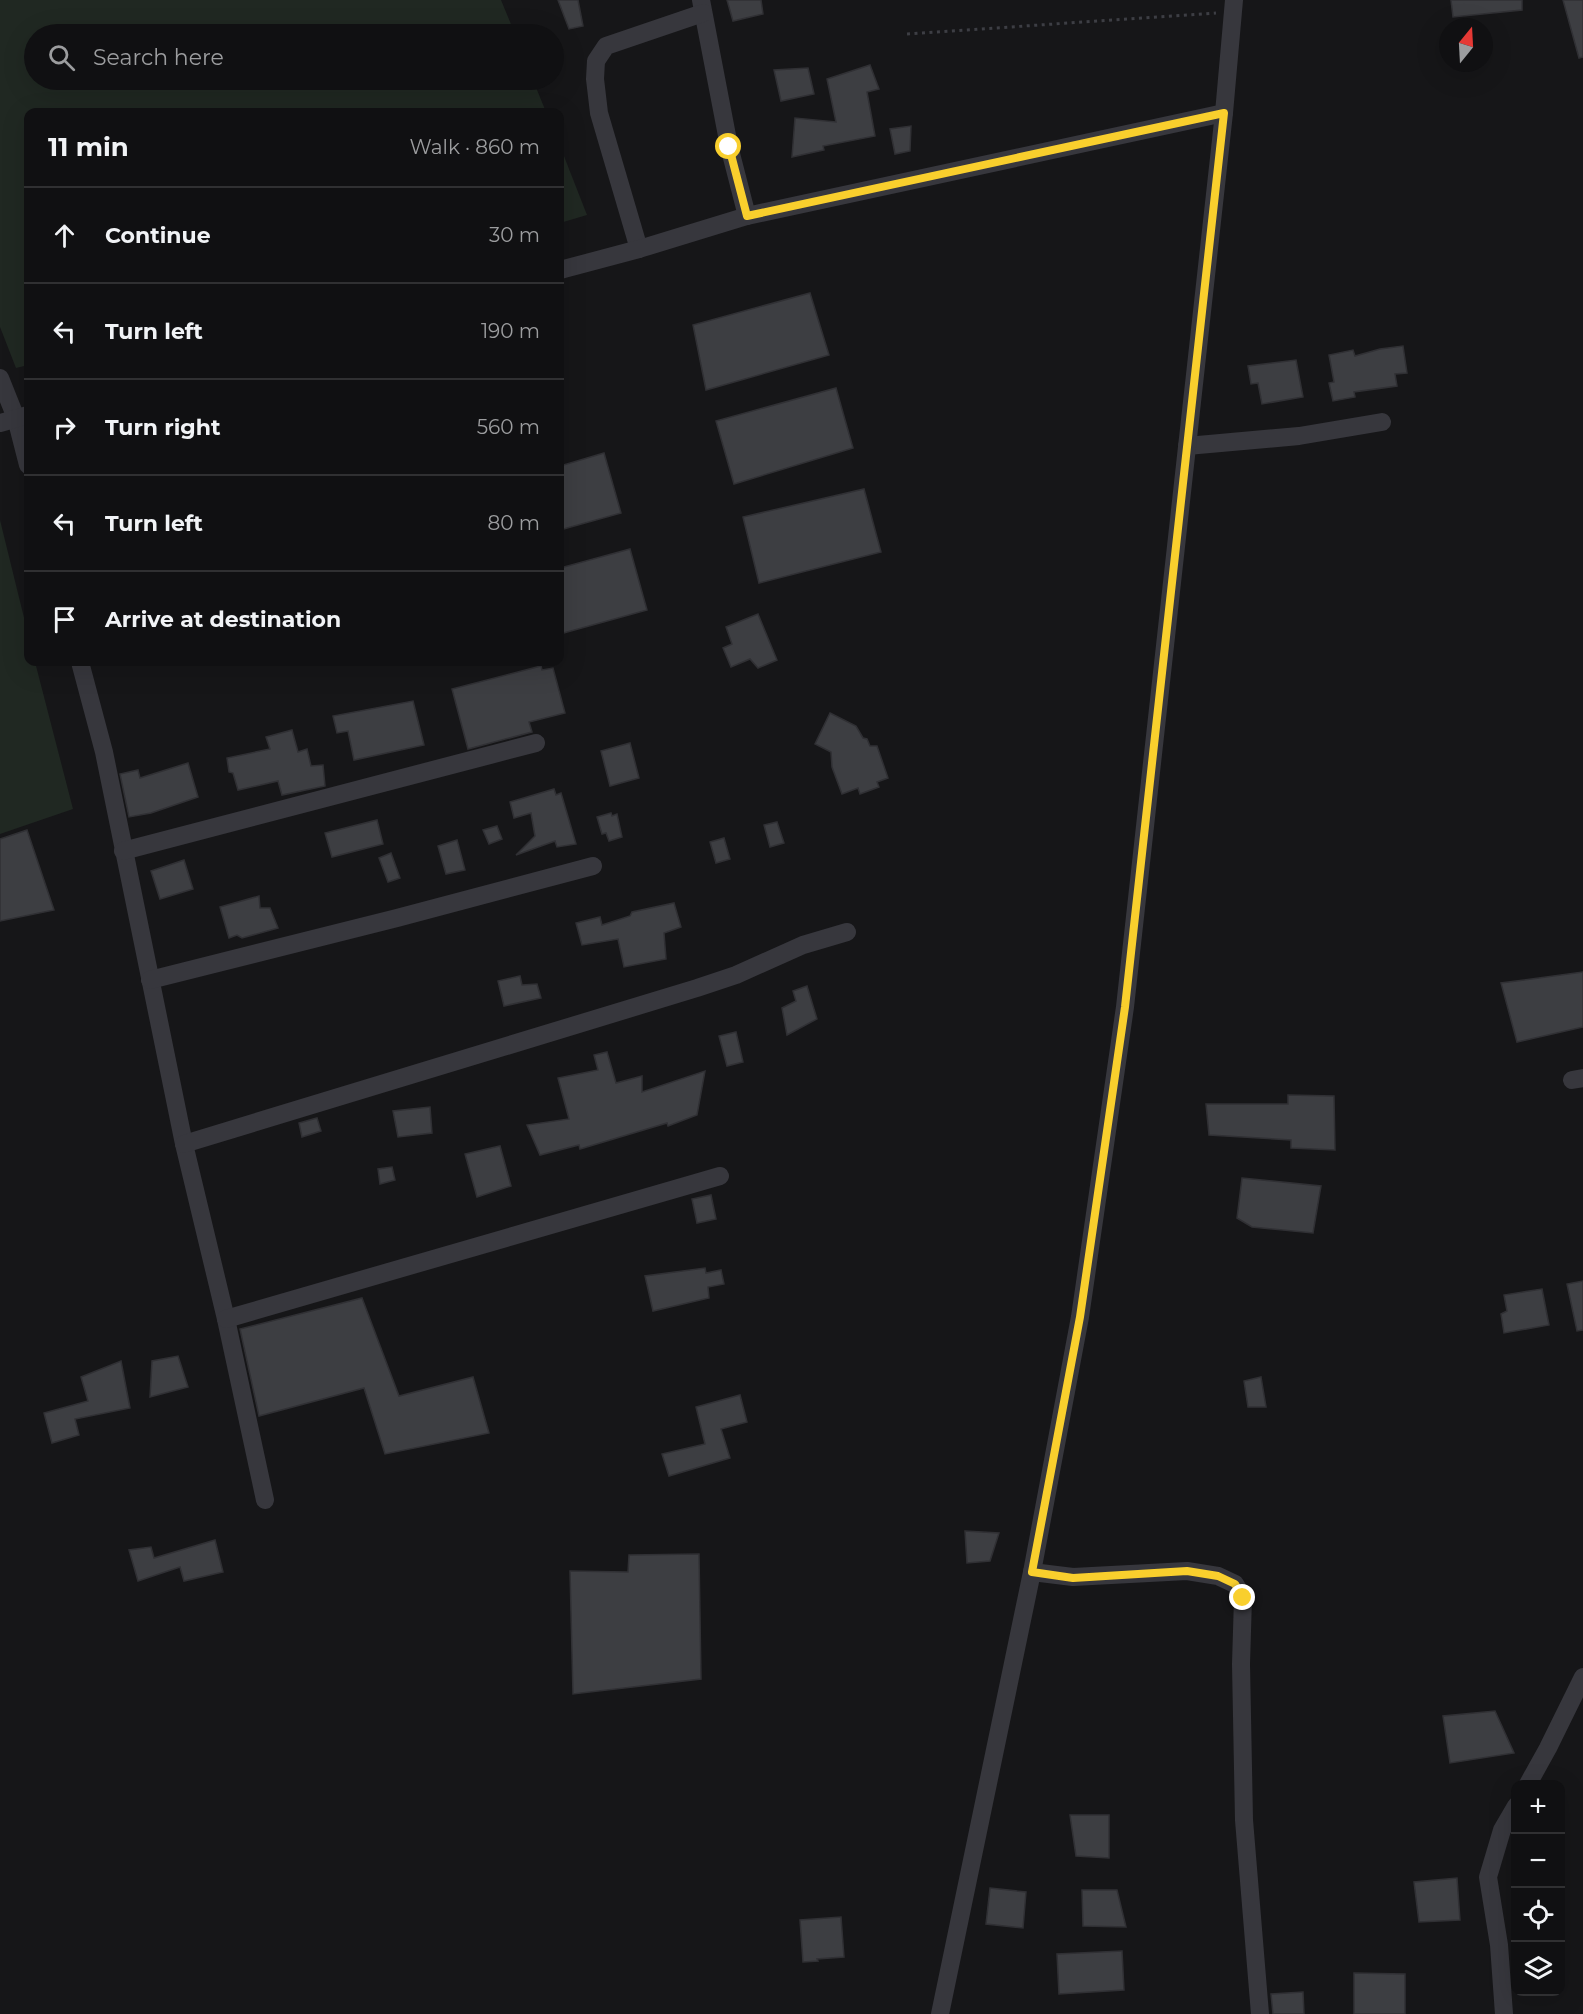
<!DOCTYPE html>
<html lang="en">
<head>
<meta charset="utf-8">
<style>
	body { margin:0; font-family:Montserrat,sans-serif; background:#19191b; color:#f1f3f6 }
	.controls { position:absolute; right:18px; bottom:18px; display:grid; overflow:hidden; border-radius:12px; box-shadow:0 6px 24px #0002 }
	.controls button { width:54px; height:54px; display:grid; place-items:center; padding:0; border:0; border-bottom:2px solid #303032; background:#101012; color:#f1f3f6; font:30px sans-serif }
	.compass { position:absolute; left:1439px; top:18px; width:54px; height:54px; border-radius:50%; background:#101012; box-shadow:0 6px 24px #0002; rotate:18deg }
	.stop { position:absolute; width:18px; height:18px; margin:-14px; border:4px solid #f9cf2d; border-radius:50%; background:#fff }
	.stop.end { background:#f9cf2d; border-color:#fff; box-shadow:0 2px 6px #0008 }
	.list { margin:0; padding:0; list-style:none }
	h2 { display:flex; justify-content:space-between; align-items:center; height:78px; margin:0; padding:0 24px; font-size:26px }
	h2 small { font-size:20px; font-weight:400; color:#9c9d9f }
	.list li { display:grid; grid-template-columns:39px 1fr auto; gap:18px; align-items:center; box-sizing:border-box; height:96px; padding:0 24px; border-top:2px solid #303032 }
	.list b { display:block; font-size:22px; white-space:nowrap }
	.list em { font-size:20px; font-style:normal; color:#9c9d9f }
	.icon { flex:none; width:33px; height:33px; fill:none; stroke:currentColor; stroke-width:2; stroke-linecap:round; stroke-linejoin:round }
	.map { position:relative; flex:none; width:1583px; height:2014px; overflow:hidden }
	.search { position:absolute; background:#101012; box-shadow:0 6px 24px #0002; left:24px; top:24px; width:540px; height:66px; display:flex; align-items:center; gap:15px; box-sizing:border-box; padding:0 21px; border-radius:33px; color:#9c9d9f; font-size:22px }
	.panel { position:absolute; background:#101012; box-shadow:0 6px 24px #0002; left:24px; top:108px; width:540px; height:558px; border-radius:12px }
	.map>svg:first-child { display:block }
	.green { fill:#202822 }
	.building { fill:#3d3e42; stroke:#303034; stroke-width:1.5 }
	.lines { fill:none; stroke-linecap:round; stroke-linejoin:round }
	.path { stroke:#3d3e44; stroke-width:3; stroke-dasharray:3 4.5; stroke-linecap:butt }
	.minor { stroke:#37373d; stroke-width:18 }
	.route { stroke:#f9cf2d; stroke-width:8 }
</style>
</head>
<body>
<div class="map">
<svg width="1583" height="2014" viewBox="0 0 1583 2014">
	<rect width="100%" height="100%" fill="#161618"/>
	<!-- green -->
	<g class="green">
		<polygon points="0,0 501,0 515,34 34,34 34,80 533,80 546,112 28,112 28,365 16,368 0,327"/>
		<polygon points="560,146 587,215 560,223"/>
		<polygon points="0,520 28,634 28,662 35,662 73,809 0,834"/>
	</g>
	<!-- building -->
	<g class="building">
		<polygon points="558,0 578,0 583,26 569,29"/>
		<polygon points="727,0 761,0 763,14 733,21"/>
		<polygon points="1451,0 1522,0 1522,10 1453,17"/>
		<polygon points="1563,0 1583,0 1583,57 1579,58"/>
		<polygon points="870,65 879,89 867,92 875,136 823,146 824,150 792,157 795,118 836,122 827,79"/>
		<polygon points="808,68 814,94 781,101 774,70"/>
		<polygon points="911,126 910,151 895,154 890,129"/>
		<polygon points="810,293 829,355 706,390 693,325"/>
		<polygon points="1403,346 1407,373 1395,374 1397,386 1354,392 1355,397 1333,401 1329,383 1334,382 1329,355 1353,350 1355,356 1380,349"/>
		<polygon points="1296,360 1303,397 1262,404 1258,383 1251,384 1248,366"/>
		<polygon points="836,388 853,448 734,484 716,421"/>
		<polygon points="604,453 621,513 560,530 560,466"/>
		<polygon points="864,489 881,552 759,583 743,517"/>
		<polygon points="630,549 647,610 560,634 560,568"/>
		<polygon points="758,614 777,660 758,668 750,659 731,667 723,648 732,644 726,627"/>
		<polygon points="541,666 542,670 553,668 565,713 529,722 532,732 468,749 452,689"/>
		<polygon points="413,701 424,745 354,760 348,731 337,733 333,716"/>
		<polygon points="830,713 856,726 863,738 867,739 870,746 877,746 888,778 877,782 879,787 860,794 858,788 842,794 832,767 831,752 815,744"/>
		<polygon points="292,730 298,752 307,749 311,766 323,765 325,786 282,795 278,781 238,790 233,773 229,772 227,758 270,749 266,737"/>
		<polygon points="630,743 639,778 610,786 601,751"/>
		<polygon points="188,763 198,797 151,813 129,817 120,774 138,770 140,778"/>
		<polygon points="554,789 556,795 561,793 576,844 557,847 555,841 516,855 535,836 531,813 514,818 510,802"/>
		<polygon points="611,813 612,816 617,814 622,837 609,841 606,833 602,834 597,817"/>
		<polygon points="377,820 383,844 332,857 325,833"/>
		<polygon points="777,822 784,843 770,847 764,825"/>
		<polygon points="497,826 502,839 489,844 483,830"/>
		<polygon points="27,830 54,910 0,921 0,839"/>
		<polygon points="724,838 730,859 716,863 710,842"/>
		<polygon points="457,840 465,870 446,874 438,846"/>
		<polygon points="391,853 400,878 388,882 379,858"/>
		<polygon points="184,860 193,889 160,899 151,871"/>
		<polygon points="259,896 260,908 270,908 278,928 242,938 237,935 229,938 220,907"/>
		<polygon points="674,903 681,927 664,933 666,959 624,967 618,939 582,945 576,923 600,917 602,925 630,916 632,912"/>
		<polygon points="1583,972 1583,1027 1517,1042 1501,983"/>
		<polygon points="520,976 522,985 537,984 541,998 504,1006 498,981"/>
		<polygon points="807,986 817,1019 787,1035 782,1008 796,1001 793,991"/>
		<polygon points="736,1032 743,1062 727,1066 719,1036"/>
		<polygon points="607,1052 616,1083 642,1076 642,1092 705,1071 697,1115 668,1126 667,1123 580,1149 579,1145 540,1155 527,1125 569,1119 558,1078 598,1070 594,1055"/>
		<polygon points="1288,1095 1334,1096 1335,1150 1291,1148 1291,1140 1209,1135 1206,1104 1288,1104"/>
		<polygon points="430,1107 432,1133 398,1137 393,1111"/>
		<polygon points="317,1118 321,1131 302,1137 299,1123"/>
		<polygon points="500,1146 511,1186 477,1197 465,1154"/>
		<polygon points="392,1167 395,1180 380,1184 378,1169"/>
		<polygon points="1242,1178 1321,1186 1313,1233 1252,1227 1237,1218"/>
		<polygon points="711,1195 716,1219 697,1223 692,1199"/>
		<polygon points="705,1268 706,1273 721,1270 724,1284 708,1287 709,1298 653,1311 645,1276"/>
		<polygon points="1583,1281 1583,1330 1577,1331 1567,1284"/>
		<polygon points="1542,1289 1549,1325 1504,1333 1501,1314 1507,1311 1504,1295"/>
		<polygon points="362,1298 399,1396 473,1377 489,1433 385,1454 364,1388 259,1416 240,1329"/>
		<polygon points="178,1356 188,1387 150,1397 152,1361"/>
		<polygon points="121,1361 130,1408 75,1419 79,1435 52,1443 44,1413 88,1401 81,1377"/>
		<polygon points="1261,1377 1266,1407 1248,1407 1244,1381"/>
		<polygon points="740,1395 747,1422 721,1429 730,1458 669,1476 662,1454 705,1444 696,1407"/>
		<polygon points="965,1531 999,1533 990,1561 967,1563"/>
		<polygon points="215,1540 223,1572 184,1581 180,1567 138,1581 129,1550 151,1547 154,1558"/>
		<polygon points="699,1554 701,1679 573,1694 570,1571 628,1572 629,1555"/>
		<polygon points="1495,1711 1514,1753 1450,1763 1443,1716"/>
		<polygon points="1070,1815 1109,1815 1109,1858 1076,1856"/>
		<polygon points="1457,1878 1460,1920 1419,1922 1414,1882"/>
		<polygon points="990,1888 1026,1892 1023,1928 986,1924"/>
		<polygon points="1082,1890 1117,1890 1126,1927 1083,1926"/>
		<polygon points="841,1917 844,1957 817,1959 818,1961 803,1962 800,1920"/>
		<polygon points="1122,1951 1124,1990 1059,1994 1057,1954"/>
		<polygon points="1354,1973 1405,1974 1405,2014 1354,2014"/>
		<polygon points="1303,1992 1304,2014 1273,2014 1271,1994"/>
	</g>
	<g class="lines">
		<!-- path -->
		<polyline class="path" points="907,34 1216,13"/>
		<!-- minor -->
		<g class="minor">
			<polyline points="701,0 729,146 747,216"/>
			<polyline points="639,249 599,113 595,79 596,61 606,46 703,13"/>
			<polyline points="560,270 639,249 747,216 1224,113"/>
			<polyline points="0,378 16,418 28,465"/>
			<polyline points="0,423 28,415"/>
			<polyline points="1187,446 1299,436 1382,422"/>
			<polyline points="80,662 104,752 184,1144 226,1319 265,1500"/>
			<polyline points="123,851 536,743"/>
			<polyline points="150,980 397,918 593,866"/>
			<polyline points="1572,1080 1583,1078"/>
			<polyline points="184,1144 697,988 736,975 803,945 847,932"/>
			<polyline points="226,1319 720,1176"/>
			<polyline points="1032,1572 1073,1577 1187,1571 1218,1576 1235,1584 1243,1598 1241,1664 1244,1820 1260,2014"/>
			<polyline points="1528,1784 1548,1748 1583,1677"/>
			<polyline points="940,2014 1032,1572 1080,1317 1125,1007 1224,113 1234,0"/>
			<polyline points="1504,2014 1499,1945 1488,1877 1502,1830 1516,1806"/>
		</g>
	</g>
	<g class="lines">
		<!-- route -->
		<polyline class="route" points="729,147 747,216 1224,113 1125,1007 1080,1317 1032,1572 1073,1578 1187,1571 1218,1576 1235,1584 1243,1598"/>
	</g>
</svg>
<div class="controls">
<button>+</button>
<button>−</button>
<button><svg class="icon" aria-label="locate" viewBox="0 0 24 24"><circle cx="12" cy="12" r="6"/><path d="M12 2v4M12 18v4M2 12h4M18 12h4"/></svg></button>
<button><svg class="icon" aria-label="layers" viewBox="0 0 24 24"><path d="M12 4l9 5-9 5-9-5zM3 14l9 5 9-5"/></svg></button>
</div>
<svg class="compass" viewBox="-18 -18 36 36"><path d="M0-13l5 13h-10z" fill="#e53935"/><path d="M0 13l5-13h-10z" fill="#9c9d9f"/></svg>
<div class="stop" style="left:729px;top:147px"></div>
<div class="stop end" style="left:1243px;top:1598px"></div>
<div class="search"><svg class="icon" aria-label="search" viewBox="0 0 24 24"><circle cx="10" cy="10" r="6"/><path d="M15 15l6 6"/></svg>Search here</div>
<section class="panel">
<h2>11 min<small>Walk · 860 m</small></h2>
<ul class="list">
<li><svg class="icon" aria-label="ahead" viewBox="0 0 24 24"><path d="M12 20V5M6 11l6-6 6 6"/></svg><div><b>Continue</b></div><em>30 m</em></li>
<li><svg class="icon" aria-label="left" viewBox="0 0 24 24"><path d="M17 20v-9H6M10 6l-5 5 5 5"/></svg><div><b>Turn left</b></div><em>190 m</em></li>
<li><svg class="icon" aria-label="right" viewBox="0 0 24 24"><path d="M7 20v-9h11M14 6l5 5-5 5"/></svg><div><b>Turn right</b></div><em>560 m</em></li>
<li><svg class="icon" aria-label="left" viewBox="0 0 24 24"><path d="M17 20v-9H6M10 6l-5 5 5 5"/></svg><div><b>Turn left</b></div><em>80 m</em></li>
<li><svg class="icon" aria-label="arrive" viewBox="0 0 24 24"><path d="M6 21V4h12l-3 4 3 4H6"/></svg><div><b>Arrive at destination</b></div></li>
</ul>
</section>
</div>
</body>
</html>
